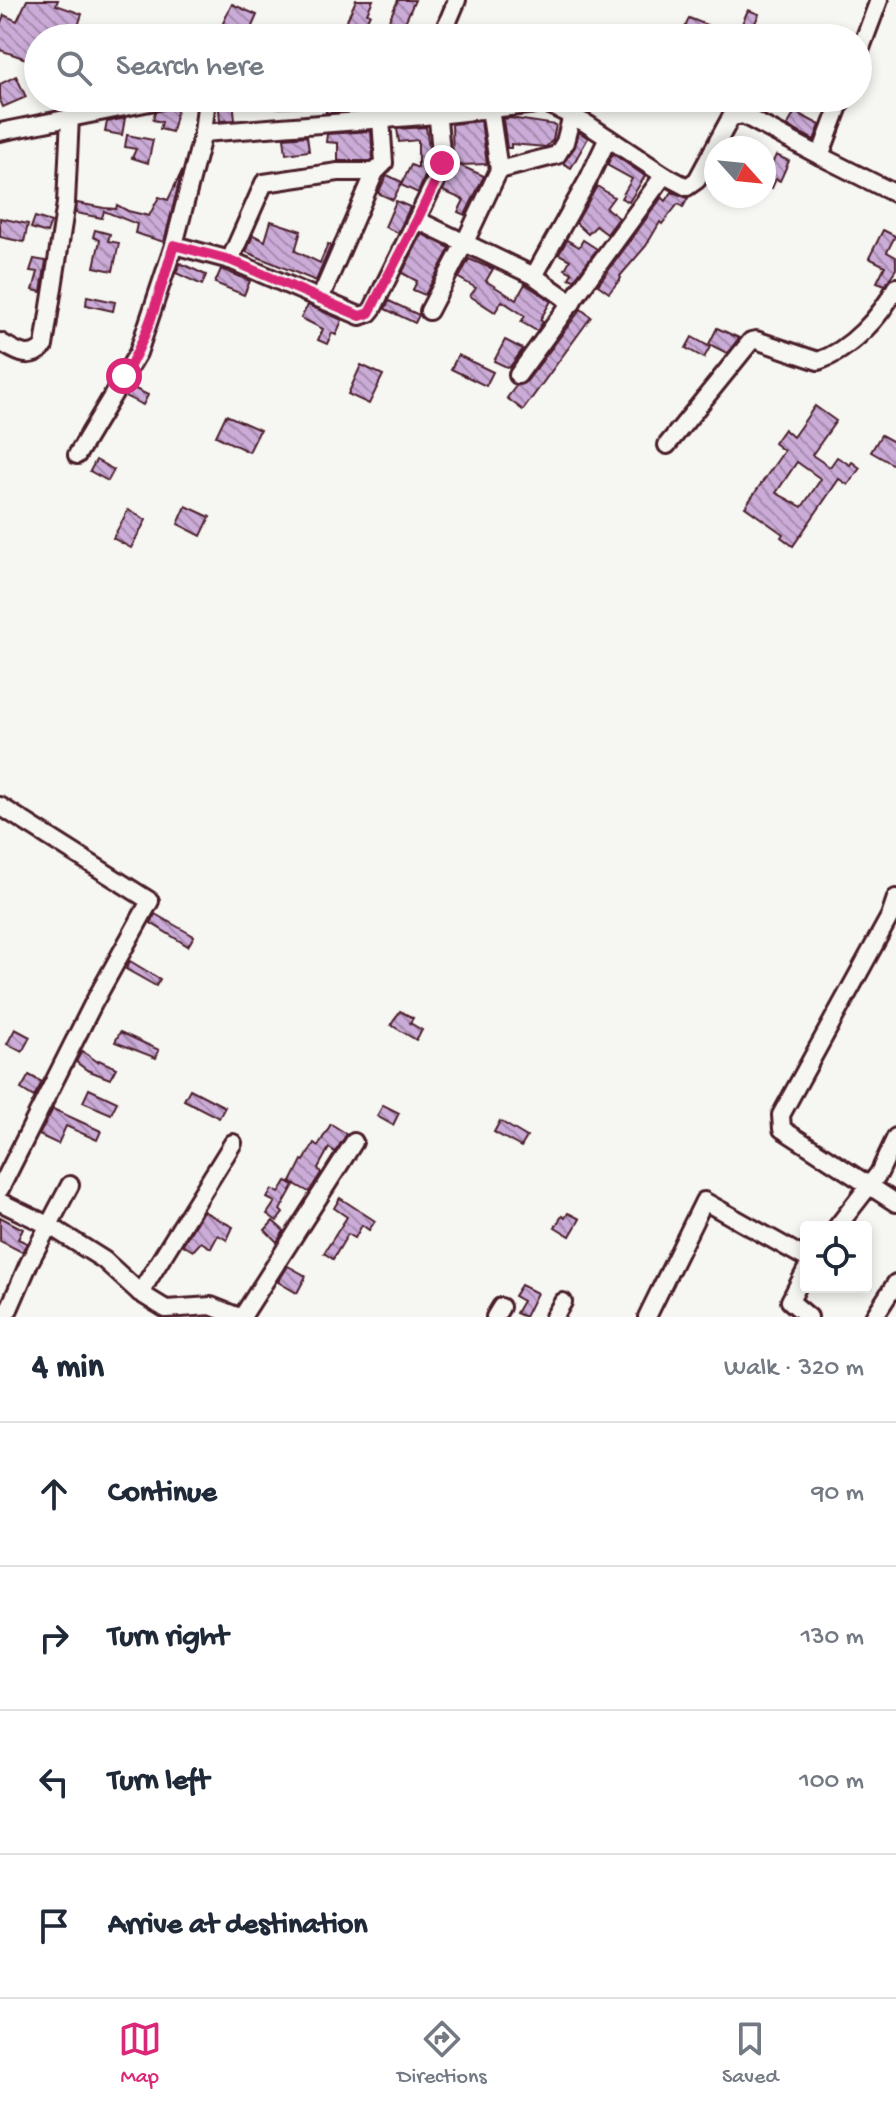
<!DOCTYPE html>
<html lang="en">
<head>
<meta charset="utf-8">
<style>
	body { margin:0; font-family:"Gochi Hand",sans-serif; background:#f6f6f7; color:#1f2937 }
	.controls { position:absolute; right:24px; bottom:24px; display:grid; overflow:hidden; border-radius:8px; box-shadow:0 4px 12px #0003 }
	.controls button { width:72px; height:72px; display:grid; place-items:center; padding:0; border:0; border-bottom:2px solid #e0e1e3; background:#fff; color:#1f2937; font:40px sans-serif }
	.compass { position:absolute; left:704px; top:136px; width:72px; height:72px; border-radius:50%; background:#fff; box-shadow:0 4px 12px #0003; rotate:117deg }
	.stop { position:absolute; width:24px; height:24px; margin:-18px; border:6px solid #db2777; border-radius:50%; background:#fff }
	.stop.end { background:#db2777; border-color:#fff; box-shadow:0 2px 8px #0008 }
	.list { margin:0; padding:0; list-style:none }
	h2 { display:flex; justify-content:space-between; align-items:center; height:104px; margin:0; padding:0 32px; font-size:34px }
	h2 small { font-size:26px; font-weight:400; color:#747a83 }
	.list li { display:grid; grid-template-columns:52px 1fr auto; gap:24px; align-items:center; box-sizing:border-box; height:144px; padding:0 32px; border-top:2px solid #e0e1e3 }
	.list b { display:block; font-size:30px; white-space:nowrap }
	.list em { font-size:26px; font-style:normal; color:#747a83 }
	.icon { flex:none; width:44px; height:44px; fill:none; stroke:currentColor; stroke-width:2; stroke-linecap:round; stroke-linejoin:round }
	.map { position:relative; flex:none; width:896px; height:1317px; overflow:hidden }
	.search { position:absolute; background:#fff; box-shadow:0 4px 12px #0003; left:24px; right:24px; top:24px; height:88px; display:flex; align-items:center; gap:20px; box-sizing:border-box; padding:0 28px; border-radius:44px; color:#747a83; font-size:30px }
	.sheet { height:680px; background:#fff }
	nav { display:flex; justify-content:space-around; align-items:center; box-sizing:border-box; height:112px; border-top:2px solid #e0e1e3; background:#fff; font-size:22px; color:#747a83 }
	nav a { display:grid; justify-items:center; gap:4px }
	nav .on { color:#db2777 }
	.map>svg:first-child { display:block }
	.building { fill:url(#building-back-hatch); stroke:#4a1f2b; stroke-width:2; fill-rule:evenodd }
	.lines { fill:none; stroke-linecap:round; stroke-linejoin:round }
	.minor-casing { stroke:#4a1f2b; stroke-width:22 }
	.minor { stroke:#f6f6f2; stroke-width:16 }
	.route { stroke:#db2777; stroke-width:10 }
</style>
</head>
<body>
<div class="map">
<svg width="896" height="1317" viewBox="0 0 896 1317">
	<defs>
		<pattern id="building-back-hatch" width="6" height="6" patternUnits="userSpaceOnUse" patternTransform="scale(2)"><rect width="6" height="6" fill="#cbacd8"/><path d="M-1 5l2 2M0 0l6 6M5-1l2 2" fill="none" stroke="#a78baf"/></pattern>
	</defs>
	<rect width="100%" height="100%" fill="#f6f6f2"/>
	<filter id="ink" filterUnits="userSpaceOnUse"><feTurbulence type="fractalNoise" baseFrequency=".0125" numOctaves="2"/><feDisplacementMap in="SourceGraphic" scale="16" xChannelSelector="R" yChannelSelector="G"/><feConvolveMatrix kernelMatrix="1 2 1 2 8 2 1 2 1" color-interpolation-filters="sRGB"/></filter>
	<g filter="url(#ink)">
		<!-- building -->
		<g class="building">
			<polygon points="27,0 58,0 56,5 82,14 74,38 38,38 38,63 0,50 0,25 4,15 17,21"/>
			<polygon points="356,0 373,0 367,13 370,14 359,38 339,38"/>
			<polygon points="398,0 415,0 398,38 381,38"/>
			<polygon points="232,4 257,15 247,38 216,38"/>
			<polygon points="748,10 759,14 752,30 741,26"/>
			<polygon points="689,18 712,27 708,38 685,38 688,29 685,28"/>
			<polygon points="16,76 26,97 3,107 0,100 0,84"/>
			<polygon points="218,98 233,98 235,120 220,121"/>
			<polygon points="275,98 305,98 305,107 274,108"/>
			<polygon points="325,98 369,98 370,109 326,113"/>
			<polygon points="178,106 172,132 160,129 162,122 153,120 155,112"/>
			<polygon points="795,112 820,125 814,140 787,126"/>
			<polygon points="125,118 122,135 105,132 107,122"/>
			<polygon points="510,118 556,125 553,140 546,147 511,144 511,148 507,148 503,119"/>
			<polygon points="481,121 487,164 459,165 484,176 465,215 458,212 464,200 443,191 453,165 452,124"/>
			<polygon points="426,127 431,162 418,193 401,185 411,165 418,168 418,140 399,142 397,129"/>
			<polygon points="371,131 373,159 370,161 338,161 338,143 326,142 327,134"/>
			<polygon points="579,132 588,138 571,168 563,163 575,147"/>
			<polygon points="127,135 153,140 148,163 132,158 136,149 125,147"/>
			<polygon points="307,136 309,151 286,154 284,138"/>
			<polygon points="613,154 645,176 629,202 621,198 632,179 607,165"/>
			<polygon points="776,155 789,161 780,181 776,179 772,188 764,185 764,181"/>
			<polygon points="182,171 164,242 135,233 137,224 104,211 102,218 76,213 77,203 104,208 116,209 117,205 128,211 149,216 159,197 168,200"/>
			<polygon points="387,175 402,182 393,200 378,193"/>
			<polygon points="597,186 614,197 606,208 619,218 607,234 596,226 588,234 576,223"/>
			<polygon points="672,192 688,198 683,207 678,204 662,224 660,222 646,246 620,276 621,278 609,293 598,285 662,197 666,201"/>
			<polygon points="396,201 410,207 398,233 385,227"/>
			<polygon points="35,217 51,222 47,233 31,228"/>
			<polygon points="0,218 28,224 24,242 0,237"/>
			<polygon points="271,221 301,231 295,251 320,263 328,244 331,245 316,281 246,252 253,235 265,241"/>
			<polygon points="95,230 110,234 108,241 119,243 113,271 94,267 100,240 93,237"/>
			<polygon points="883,230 895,236 887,252 896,257 896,269 885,285 877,282 885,266 869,258"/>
			<polygon points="422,234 450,248 425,295 413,290 417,281 402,273"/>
			<polygon points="567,240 579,247 583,240 597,249 574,280 569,278 572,273 565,269 570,260 559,254"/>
			<polygon points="34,259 46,261 41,292 33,290 38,272 30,271"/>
			<polygon points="469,259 493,269 486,281 516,300 525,284 551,301 540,320 543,322 537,331 521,322 525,316 502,301 495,312 470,296 476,288 459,278"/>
			<polygon points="180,263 206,275 202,285 176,273"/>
			<polygon points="221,269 250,281 244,295 215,283"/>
			<polygon points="87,296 115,302 113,311 86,305"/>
			<polygon points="389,301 419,315 415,323 385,309"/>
			<polygon points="308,305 342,320 336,335 332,333 327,344 318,340 323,329 301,318"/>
			<polygon points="581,309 591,317 523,410 507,398 516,386 527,381"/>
			<polygon points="717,328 739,338 727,353 709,344"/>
			<polygon points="692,337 710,347 704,358 686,348"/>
			<polygon points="505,340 523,349 509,368 494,361"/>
			<polygon points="458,355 493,372 486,386 451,369"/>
			<polygon points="361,365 383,375 369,404 348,394"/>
			<polygon points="131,387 148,395 143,405 125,396"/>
			<path d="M815,406L836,421L812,455L830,467L837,457L850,465L852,462L860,468L848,485L839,479L793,546L781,537L783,534L745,507L784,451L774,443L784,429L793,437ZM797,462L821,479L802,507L776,493Z"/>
			<polygon points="226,415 260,430 249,452 216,436"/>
			<polygon points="881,435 896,443 896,466 871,452"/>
			<polygon points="96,460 114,470 108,481 90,471"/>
			<polygon points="186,506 210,517 201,536 178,524"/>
			<polygon points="128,510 146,520 131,548 113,538"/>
			<polygon points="155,914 194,936 188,946 151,923"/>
			<polygon points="130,961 160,979 156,986 126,969"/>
			<polygon points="400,1011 413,1018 410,1023 422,1030 416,1040 391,1025"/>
			<polygon points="15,1029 30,1037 22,1052 7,1044"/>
			<polygon points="120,1032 159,1050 156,1058 115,1042"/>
			<polygon points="82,1051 98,1062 99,1060 116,1068 110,1079 87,1070 76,1062"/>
			<polygon points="29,1075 42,1082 34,1097 21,1089"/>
			<polygon points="89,1089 117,1102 111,1114 83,1102"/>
			<polygon points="190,1089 225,1107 219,1118 184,1100"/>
			<polygon points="383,1105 399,1113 393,1125 377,1116"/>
			<polygon points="53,1109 101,1131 97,1140 66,1126 58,1144 39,1135"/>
			<polygon points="500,1121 527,1137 521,1147 494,1132"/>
			<polygon points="331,1124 347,1134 335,1152 329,1148 318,1168 321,1173 309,1192 291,1182 302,1160 304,1161 314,1143 318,1146"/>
			<polygon points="286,1181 294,1185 280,1210 283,1213 277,1221 267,1214 275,1202 267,1198 272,1189 279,1193"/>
			<polygon points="340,1198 375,1221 369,1230 362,1225 355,1238 348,1234 333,1259 324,1253 347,1217 334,1208"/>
			<polygon points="203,1211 233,1227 227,1240 218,1235 211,1248 201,1242 193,1251 183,1245"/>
			<polygon points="568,1213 580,1219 570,1236 555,1227 562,1216 565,1218"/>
			<polygon points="0,1217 23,1229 18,1239 27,1243 22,1252 0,1241"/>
			<polygon points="273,1221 284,1231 277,1242 265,1230"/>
			<polygon points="288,1266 306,1276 297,1293 278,1282"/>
			<polygon points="521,1285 537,1293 525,1317 516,1313 523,1301 514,1296"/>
		</g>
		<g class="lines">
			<defs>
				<g id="minor">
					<polyline points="441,38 457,0"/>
					<polyline points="858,56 879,0"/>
					<polyline points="207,98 203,133 174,245 230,260 360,316 369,313 373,308 440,172 442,163 436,98"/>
					<polyline points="842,98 820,156 896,194"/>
					<polyline points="0,132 170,98"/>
					<polyline points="203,133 437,115 546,103 587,124 664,175 687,187 697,180 731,117 743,115 820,156"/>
					<polyline points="499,170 557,155 565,142 572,115"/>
					<polyline points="417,220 534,276 572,303"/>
					<polyline points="230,260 264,183 338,172 375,172"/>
					<polyline points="534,276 588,180 608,138"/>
					<polyline points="320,299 375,172 384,163 381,119"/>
					<polyline points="429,311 465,242 499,170 490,109"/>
					<path d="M0,342C16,351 29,362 44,346L66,203L70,117"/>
					<polyline points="518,375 664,175"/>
					<path d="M667,445L751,341L756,340L818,361C849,351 881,317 896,287"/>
					<polyline points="77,455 138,353 174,245"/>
					<polyline points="0,806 150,901 93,1004 0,1189"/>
					<polyline points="896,898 890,916 781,1115 782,1129 896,1203"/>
					<polyline points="0,1202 50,1226 104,1260 140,1293 166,1309 211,1306 239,1317"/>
					<polyline points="837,1227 879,1173 896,1137"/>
					<polyline points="806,1270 790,1301 809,1317"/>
					<polyline points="140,1293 233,1143"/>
					<polyline points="3,1317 9,1309 29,1263 70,1185"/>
					<polyline points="242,1317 354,1142"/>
					<polyline points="495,1317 501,1307"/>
					<polyline points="554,1317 563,1302"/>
					<polyline points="647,1317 704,1201 806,1258"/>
					<polyline points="874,1317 896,1283"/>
				</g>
			</defs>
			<!-- minor casing -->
			<use href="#minor" class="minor-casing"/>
			<!-- minor -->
			<use href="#minor" class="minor"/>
		</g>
	</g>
	<g class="lines" filter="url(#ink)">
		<!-- route -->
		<path class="route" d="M124,376C149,336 160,290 174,245L230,260L360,316L369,313L417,220L440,172L442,163"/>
	</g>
</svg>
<div class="controls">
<button><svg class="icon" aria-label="locate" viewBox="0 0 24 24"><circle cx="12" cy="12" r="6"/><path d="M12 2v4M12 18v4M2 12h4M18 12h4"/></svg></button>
</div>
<svg class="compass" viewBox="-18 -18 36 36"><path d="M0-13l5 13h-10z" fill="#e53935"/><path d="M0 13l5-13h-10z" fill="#747a83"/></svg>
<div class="stop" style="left:124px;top:376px"></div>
<div class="stop end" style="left:442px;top:163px"></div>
<div class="search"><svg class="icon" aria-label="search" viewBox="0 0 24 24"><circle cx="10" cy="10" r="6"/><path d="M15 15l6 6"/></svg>Search here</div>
</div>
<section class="sheet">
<h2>4 min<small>Walk · 320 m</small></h2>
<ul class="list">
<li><svg class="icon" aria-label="ahead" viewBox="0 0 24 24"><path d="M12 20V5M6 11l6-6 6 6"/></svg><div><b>Continue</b></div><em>90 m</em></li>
<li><svg class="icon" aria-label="right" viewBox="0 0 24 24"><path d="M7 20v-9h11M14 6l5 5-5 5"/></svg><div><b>Turn right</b></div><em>130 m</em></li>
<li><svg class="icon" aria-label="left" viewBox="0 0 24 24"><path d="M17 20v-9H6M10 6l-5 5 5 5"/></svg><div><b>Turn left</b></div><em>100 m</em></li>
<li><svg class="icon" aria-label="arrive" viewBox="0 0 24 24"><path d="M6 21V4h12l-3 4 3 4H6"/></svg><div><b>Arrive at destination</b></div></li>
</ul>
</section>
<nav>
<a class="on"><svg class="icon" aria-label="map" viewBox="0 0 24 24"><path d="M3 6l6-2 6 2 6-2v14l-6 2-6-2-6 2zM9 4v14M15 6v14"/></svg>Map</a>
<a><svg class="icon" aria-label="directions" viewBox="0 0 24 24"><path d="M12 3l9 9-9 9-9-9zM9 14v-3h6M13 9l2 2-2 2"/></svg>Directions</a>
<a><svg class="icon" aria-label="saved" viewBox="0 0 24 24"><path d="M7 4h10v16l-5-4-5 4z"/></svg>Saved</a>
</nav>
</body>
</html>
